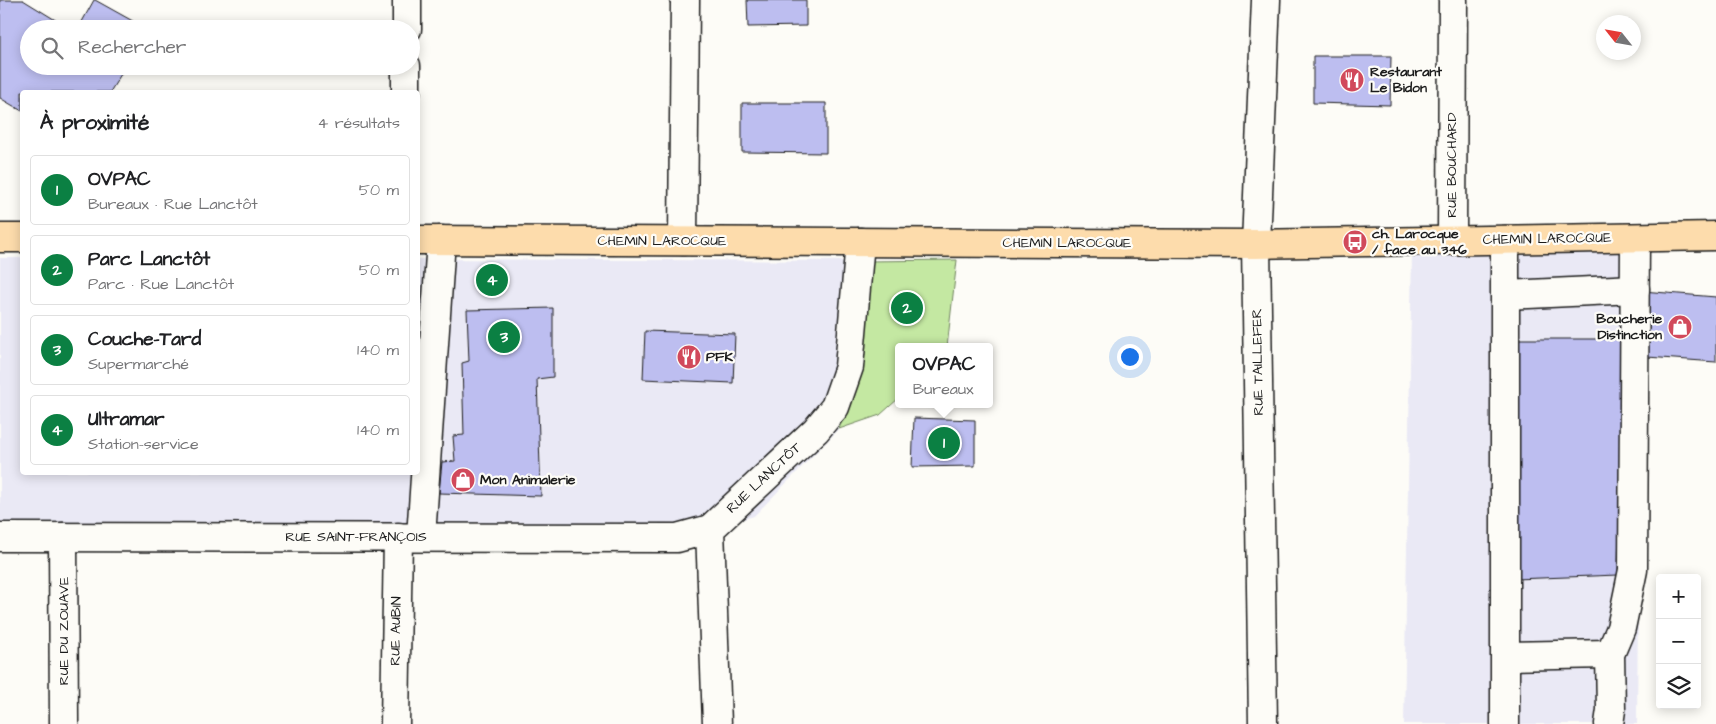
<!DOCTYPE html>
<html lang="fr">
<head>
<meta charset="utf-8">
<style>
	body { margin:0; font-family:"Architects Daughter",sans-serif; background:#f2f2f2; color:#202124 }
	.controls { position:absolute; right:15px; bottom:15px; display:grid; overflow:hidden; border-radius:5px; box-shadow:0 2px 12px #0003 }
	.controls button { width:45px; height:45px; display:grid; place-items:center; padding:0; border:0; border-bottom:1px solid #e0e0e0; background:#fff; color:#202124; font:25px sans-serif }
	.compass { position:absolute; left:1596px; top:15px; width:45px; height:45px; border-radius:50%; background:#fff; box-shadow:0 2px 12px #0003; rotate:301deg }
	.you { position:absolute; left:1129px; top:356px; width:18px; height:18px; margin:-12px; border:4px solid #fff; border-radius:50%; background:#1a73e8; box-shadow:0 0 0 8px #1a73e833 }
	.badge { display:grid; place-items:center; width:32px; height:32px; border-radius:50%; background:#0b8043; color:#fff; font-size:16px; font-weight:700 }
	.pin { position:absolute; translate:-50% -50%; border:2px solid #fff; box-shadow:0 1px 5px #0006 }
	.popup { position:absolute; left:895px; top:343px; width:98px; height:65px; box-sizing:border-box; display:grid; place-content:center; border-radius:5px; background:#fff; filter:drop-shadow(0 1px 4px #0005); font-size:16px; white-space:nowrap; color:#757577 }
	.popup b { font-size:19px; color:#202124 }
	.popup::after { content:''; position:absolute; left:50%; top:100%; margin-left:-10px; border:10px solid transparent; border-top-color:#fff }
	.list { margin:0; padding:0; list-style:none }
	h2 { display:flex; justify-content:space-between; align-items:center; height:65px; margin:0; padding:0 20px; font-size:21px }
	h2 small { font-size:16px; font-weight:400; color:#757577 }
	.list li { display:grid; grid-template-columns:32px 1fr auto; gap:15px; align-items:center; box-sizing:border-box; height:70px; margin:0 10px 10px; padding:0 10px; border:1px solid #e0e0e0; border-radius:5px }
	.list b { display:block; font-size:19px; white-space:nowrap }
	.list p { margin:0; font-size:16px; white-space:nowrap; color:#757577 }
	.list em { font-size:16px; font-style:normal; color:#757577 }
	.icon { flex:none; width:28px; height:28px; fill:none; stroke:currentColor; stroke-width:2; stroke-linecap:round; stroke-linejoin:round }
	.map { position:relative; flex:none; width:1716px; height:724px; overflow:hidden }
	.search { position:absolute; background:#fff; box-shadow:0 2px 12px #0003; left:20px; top:20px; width:400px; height:55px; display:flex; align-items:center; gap:12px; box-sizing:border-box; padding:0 18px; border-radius:28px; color:#757577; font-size:19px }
	.panel { position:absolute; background:#fff; box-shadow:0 2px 12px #0003; left:20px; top:90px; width:400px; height:385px; border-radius:5px }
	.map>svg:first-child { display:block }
	.built { fill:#eae9f5 }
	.green { fill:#c4e8a2; stroke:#70825f }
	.building { fill:#bdbef0; stroke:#1c1c1c }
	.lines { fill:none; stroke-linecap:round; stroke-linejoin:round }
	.minor-casing { stroke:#1c1c1c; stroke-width:31 }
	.major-casing { stroke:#1c1c1c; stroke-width:31 }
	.minor { stroke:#fdfcf7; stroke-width:28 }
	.major { stroke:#fddcac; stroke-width:28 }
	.labels { text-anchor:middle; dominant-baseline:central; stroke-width:4.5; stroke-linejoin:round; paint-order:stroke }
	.poi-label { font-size:14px; font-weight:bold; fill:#1c1c1c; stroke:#fdfcf7; text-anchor:start }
	.street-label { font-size:14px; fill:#1c1c1c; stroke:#fdfcf7 }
</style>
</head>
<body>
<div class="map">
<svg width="1716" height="724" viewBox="0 0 1716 724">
	<rect width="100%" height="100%" fill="#fdfcf7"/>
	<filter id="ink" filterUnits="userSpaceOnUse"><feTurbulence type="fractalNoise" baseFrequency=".02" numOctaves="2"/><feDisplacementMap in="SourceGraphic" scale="10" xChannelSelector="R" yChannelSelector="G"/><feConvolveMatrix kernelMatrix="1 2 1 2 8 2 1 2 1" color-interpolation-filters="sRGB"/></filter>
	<g filter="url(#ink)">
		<!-- built -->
		<g class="built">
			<polygon points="1641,247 1637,724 1404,724 1412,250"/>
			<polygon points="0,258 22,258 22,472 418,472 418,259 866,261 861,368 839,429 754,516 710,529 0,536"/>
		</g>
		<!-- green -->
		<polygon class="green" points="957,260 947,347 899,347 899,398 880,415 839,429 861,368 866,261"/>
		<!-- building -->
		<g class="building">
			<polygon points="0,0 23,0 70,29 29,29 29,66 126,66 110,92 22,92 22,111 0,98"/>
			<polygon points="94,0 95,0 147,29 78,29"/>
			<polygon points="747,0 806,0 806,26 748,27"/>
			<polygon points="1313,56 1391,56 1390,105 1313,103"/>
			<polygon points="742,103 826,103 826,153 742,152"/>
			<polygon points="1642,291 1716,297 1716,362 1647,357"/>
			<polygon points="553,308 553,377 537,379 541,496 439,493 442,462 455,461 453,436 464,435 462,363 469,361 467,310"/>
			<polygon points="645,331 735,334 733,383 643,379"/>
			<polygon points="1517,339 1622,339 1618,575 1515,579"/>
			<polygon points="914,418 975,420 975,466 912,467"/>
		</g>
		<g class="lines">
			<defs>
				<g id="minor">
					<polyline points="407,29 407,0"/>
					<polyline points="406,92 406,66"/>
					<polyline points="1452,240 1453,0"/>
					<polyline points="683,241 685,0"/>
					<polyline points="1506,295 1635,289"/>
					<polyline points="0,537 677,538 710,529"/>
					<polyline points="63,537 64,724"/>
					<polyline points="421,537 441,240"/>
					<polyline points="1506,656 1610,654"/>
					<polyline points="395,724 398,537"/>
					<polyline points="717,724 710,529 816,430 835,407 849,367 860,242"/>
					<polyline points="1263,724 1256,244 1266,0"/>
					<polyline points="1505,724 1505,240"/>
					<polyline points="1609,724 1611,710 1610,654 1621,628 1633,570 1635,238"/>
				</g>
				<g id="major">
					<polyline points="0,238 22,238"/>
					<polyline points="418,240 1256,244 1716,236"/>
				</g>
			</defs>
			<!-- minor casing -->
			<use href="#minor" class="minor-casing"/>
			<!-- major casing -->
			<use href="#major" class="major-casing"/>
			<!-- minor -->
			<use href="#minor" class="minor"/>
			<!-- major -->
			<use href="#major" class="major"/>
		</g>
	</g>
	<!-- icons -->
	<defs>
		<symbol id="restaurant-disc" viewBox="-11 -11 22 22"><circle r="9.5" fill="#d1495b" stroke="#fdfcf7"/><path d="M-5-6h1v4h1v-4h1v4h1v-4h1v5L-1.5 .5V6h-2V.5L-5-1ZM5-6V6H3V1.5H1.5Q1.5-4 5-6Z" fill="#fff"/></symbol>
		<symbol id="bus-disc" viewBox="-11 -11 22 22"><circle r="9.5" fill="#d1495b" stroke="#fdfcf7"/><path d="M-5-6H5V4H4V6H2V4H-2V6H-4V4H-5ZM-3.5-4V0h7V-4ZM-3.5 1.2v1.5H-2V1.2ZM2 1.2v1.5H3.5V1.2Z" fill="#fff"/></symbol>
		<symbol id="shop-disc" viewBox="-11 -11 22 22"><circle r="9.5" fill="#d1495b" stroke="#fdfcf7"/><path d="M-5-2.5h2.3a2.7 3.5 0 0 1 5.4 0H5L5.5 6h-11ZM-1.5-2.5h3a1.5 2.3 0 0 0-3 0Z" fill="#fff"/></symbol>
	</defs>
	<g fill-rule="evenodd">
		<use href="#restaurant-disc" x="1338" y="66" width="28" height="28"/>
		<use href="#bus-disc" x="1341" y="228" width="28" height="28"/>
		<use href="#shop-disc" x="1666" y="313" width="28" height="28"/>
		<use href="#restaurant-disc" x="675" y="343" width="28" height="28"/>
		<use href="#shop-disc" x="449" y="466" width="28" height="28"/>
	</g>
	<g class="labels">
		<!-- poi labels -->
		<g class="poi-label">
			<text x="1370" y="72">Restaurant<tspan x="1370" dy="16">Le Bidon</tspan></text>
			<text x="1372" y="234">ch. Larocque<tspan x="1372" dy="16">/ face au 346</tspan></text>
			<text x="1662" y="319" text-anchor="end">Boucherie<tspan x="1662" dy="16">Distinction</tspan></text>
			<text x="706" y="357">PFK</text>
			<text x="480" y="480">Mon Animalerie</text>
		</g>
		<!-- street labels -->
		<g class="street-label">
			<text transform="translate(1452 165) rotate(-90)">RUE BOUCHARD</text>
			<text transform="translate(1547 239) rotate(-1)">CHEMIN LAROCQUE</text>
			<text x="662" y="241">CHEMIN LAROCQUE</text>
			<text x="1067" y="243">CHEMIN LAROCQUE</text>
			<text transform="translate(1258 362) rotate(-91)">RUE TAILLEFER</text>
			<text transform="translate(764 478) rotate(-43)">RUE LANCTÔT</text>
			<text x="356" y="537">RUE SAINT-FRANÇOIS</text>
			<text transform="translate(64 631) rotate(-90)">RUE DU ZOUAVE</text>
			<text transform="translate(396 631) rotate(-89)">RUE AUBIN</text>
		</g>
	</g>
</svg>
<div class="controls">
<button>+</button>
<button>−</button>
<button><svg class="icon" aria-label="layers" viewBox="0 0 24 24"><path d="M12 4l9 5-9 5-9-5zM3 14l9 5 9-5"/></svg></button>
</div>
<svg class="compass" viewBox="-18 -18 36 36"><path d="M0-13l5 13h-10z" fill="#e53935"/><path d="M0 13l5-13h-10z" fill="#757577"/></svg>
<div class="you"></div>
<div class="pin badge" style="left:944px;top:443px">1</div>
<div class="popup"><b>OVPAC</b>Bureaux</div>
<div class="pin badge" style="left:907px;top:308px">2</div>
<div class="pin badge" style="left:504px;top:337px">3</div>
<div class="pin badge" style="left:492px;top:280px">4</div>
<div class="search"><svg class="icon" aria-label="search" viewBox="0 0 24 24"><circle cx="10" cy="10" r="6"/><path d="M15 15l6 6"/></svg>Rechercher</div>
<section class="panel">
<h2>À proximité<small>4 résultats</small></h2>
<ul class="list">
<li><span class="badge">1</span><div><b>OVPAC</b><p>Bureaux · Rue Lanctôt</p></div><em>50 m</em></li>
<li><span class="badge">2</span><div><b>Parc Lanctôt</b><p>Parc · Rue Lanctôt</p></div><em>50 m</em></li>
<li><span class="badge">3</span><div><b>Couche-Tard</b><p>Supermarché</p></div><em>140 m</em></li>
<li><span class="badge">4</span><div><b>Ultramar</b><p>Station-service</p></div><em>140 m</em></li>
</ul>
</section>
</div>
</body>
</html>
